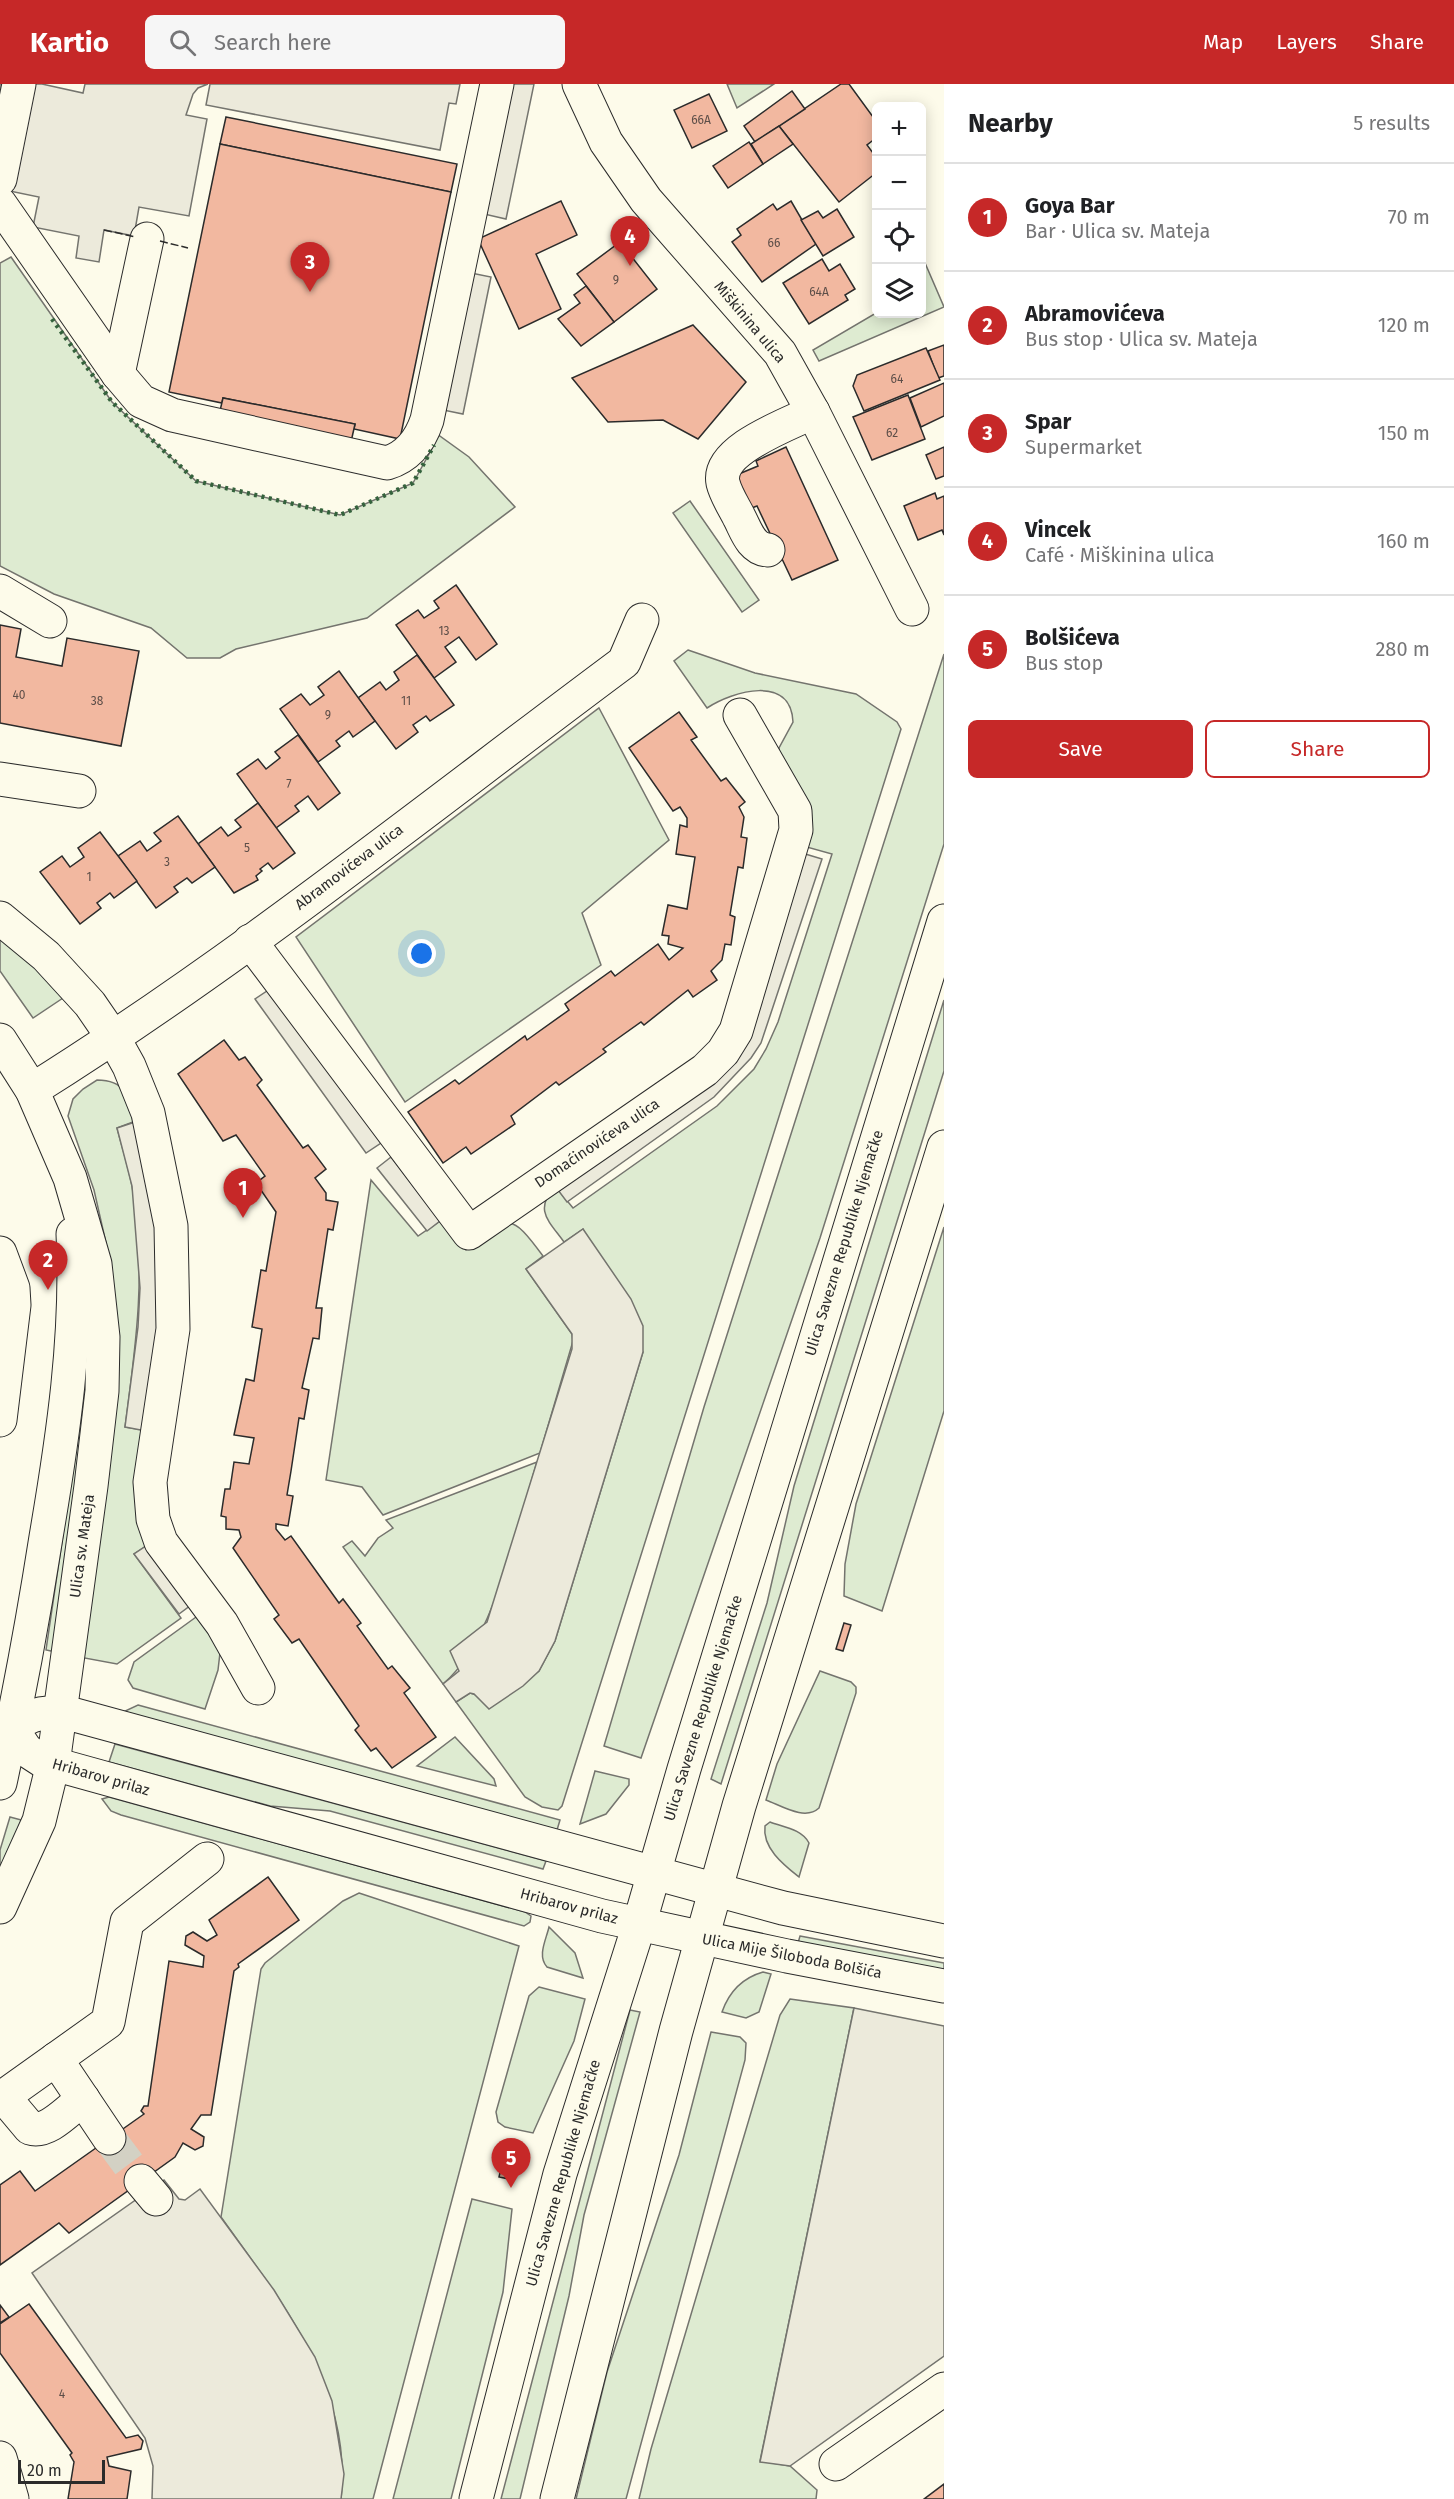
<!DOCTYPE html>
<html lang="en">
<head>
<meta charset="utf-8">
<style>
	body { margin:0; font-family:"Fira Sans",sans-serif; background:#f6f6f6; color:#202124 }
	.controls { position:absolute; right:18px; top:18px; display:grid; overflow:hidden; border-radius:9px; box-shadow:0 3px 15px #0003 }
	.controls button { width:54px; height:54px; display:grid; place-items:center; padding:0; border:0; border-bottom:2px solid #e0e0e0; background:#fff; color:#202124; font:30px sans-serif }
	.scale { position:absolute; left:18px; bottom:15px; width:87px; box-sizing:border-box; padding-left:6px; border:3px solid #2b2b2b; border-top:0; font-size:16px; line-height:21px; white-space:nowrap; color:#2b2b2b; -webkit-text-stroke:4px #fdfbea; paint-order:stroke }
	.you { position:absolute; left:422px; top:870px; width:21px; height:21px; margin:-15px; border:4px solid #fff; border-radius:50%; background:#1a73e8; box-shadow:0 0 0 9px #1a73e833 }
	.badge { display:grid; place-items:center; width:39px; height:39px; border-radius:50%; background:#c62828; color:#fff; font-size:20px; font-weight:700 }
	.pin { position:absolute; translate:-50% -50px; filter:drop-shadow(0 2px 3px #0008) }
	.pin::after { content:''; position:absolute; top:32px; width:21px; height:18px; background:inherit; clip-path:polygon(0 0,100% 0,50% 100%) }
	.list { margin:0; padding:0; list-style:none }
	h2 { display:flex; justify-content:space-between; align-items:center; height:78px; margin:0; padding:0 24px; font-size:26px }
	h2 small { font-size:20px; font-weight:400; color:#757577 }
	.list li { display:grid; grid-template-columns:39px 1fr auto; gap:18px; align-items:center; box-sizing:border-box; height:108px; padding:0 24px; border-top:2px solid #e0e0e0 }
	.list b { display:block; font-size:22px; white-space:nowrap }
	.list p { margin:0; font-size:20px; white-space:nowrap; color:#757577 }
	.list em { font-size:20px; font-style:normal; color:#757577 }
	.actions { display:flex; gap:12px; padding:18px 24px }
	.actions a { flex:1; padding:14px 0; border:2px solid #c62828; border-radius:9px; text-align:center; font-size:21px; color:#c62828 }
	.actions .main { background:#c62828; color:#fff }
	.icon { flex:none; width:33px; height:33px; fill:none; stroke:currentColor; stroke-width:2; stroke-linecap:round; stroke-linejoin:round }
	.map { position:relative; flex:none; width:944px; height:2415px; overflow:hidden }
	header { display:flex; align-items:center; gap:36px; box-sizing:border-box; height:84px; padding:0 30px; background:#c62828; color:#fff }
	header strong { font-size:28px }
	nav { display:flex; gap:33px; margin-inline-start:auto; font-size:21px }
	.search { width:420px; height:54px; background:#f6f6f6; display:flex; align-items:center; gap:15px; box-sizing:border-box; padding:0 21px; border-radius:9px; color:#757577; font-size:22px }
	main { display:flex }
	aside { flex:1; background:#fff }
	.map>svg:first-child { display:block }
	.green { fill:#deebd1; stroke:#74746e; stroke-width:1.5 }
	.parking { fill:#eceadb; stroke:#74746e; stroke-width:1.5 }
	.building { fill:#f2b8a0; stroke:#2b2b2b; stroke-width:1.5 }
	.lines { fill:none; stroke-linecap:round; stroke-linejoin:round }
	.minor-tunnel { stroke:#d3d1c4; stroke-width:33; stroke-dasharray:33 16; stroke-linecap:butt }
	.minor-casing { stroke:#2b2b2b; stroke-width:35 }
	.major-casing { stroke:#2b2b2b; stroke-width:35 }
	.minor { stroke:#fdfbea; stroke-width:33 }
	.major { stroke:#fdfbea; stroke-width:33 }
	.hedge { stroke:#34623c; stroke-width:4.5; stroke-dasharray:3 4.5; stroke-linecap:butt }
	.fence { stroke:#2b2b2b; stroke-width:1.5; stroke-dasharray:8 3; stroke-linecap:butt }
	.labels { text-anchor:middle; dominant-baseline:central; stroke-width:4.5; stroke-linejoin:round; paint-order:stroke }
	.number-label { font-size:12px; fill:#5d4e48 }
	.street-label { font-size:15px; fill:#2b2b2b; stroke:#fdfbea }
</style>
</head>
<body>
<header>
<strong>Kartio</strong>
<div class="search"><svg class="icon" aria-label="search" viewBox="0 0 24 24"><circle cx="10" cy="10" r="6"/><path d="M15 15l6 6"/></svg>Search here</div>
<nav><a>Map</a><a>Layers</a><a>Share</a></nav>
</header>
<main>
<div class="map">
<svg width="944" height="2415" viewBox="0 0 944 2415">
	<rect width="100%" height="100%" fill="#fdfbea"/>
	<!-- green -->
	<g class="green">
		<polygon points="727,0 774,0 737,24"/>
		<polygon points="922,172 944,223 819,277 813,266 876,229 922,230"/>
		<polygon points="11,173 112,318 196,397 340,431 413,399 434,361 437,350 469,373 515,423 367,534 236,565 220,574 187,574 151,544 54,510 0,482 0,179"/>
		<polygon points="690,417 759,516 742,528 673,429"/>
		<path d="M688,566L755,589L856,610L897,638L901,645L562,1722L558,1726L542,1723L525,1713L456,1618L470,1609L480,1612L489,1624L539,1587L555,1557L643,1268L583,1145L564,1158C548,1136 534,1126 555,1102L573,1124L717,1022L754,985L766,965L778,938L832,770L803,762L779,672V664L793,638C791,590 733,607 707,624L674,577Z"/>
		<polygon points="944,570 944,760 820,1154 641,1674 604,1662 704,1323"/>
		<polygon points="599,624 669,756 582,829 601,881 405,1018 296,853"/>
		<polygon points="0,848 69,910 33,934 0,887"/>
		<polygon points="944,916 944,987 721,1700 711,1695 767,1519 794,1402"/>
		<path d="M97,996C127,996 129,1014 133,1038L117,1044C122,1063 128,1082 132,1102C147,1182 136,1262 125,1343L144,1346L149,1460L134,1470L181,1534L117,1580L79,1573L116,1234L106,1159L94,1106L68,1032L73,1015L83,1005Z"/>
		<path d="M371,1096L418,1152L440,1137L466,1166C508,1131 510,1127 543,1172L526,1185L572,1250L573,1257L540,1369L383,1431L362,1403L326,1396Z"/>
		<polygon points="944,1143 944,1327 882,1527 844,1512 845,1480 856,1420"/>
		<polygon points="95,1260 56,1568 46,1566 74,1376 83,1277"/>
		<path d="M537,1378C517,1442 494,1558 443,1600L343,1463L352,1457L365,1472L378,1454L393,1444L386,1436Z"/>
		<polygon points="203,1528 221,1560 218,1586 205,1625 133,1604 128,1596 134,1578"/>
		<path d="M820,1587L851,1598L856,1603V1609L819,1724C805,1737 782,1722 766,1716L777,1680Z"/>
		<polygon points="138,1621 560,1736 557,1746 123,1628"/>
		<polygon points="455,1653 494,1695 496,1702 417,1682"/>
		<polygon points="115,1660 546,1777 543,1785 330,1727 270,1722 109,1678"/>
		<polygon points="595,1687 629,1695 629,1701 606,1730 580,1740"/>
		<polygon points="109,1713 525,1828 531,1832 530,1838 524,1842 121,1731 111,1727 102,1715"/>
		<polygon points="10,1733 25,1737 0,1796 0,1766"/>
		<path d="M770,1738C783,1743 802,1745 809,1759L799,1793C784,1781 762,1764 765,1742Z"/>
		<path d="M359,1809L519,1862L373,2415H341C353,2305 281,2217 221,2133L261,1885L265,1879L343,1817Z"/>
		<path d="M549,1843L575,1869L583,1894L547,1883C537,1872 546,1856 549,1843Z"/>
		<polygon points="800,1852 944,1879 944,1888 798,1859"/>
		<path d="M763,1888L771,1890L759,1928L746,1934L722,1928C729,1908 742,1894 763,1888Z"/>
		<polygon points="539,1903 585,1915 574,1957 533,2049 505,2043 498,2038 496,2028 529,1912"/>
		<polygon points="790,1915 854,1924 760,2377 790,2382 817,2406 816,2415 639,2415 651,2365 780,1931"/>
		<polygon points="630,1926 640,1928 584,2131 569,2212 520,2415 501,2415"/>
		<polygon points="711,1948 740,1953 746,1959 745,1976 626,2415 576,2415 607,2288 679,2071"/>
		<polygon points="472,2115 512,2125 503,2208 451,2415 393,2415"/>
	</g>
	<!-- parking -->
	<g class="parking">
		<polygon points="0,0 42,0 83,9 85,0 208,0 198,4 193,10 186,31 207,35 189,132 139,123 134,152 104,146 99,178 76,174 79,152 33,143 39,113 0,105"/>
		<polygon points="210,0 460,0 456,20 449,19 440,66 206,21"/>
		<polygon points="510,0 534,0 506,135 484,130"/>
		<polygon points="471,189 491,193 463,330 443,326"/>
		<polygon points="802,769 822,775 761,959 751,974 714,1013 567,1118 555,1102 691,1008"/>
		<polygon points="270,905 381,1059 366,1069 255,915"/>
		<polygon points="138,1037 153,1100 161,1227 146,1347 125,1343 138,1243 140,1204 132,1102 117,1044"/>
		<polygon points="391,1073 440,1137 427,1147 377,1084"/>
		<polygon points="583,1145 631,1215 643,1242 643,1268 555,1557 546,1574 539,1587 523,1602 489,1625 474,1610 470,1609 456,1618 443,1600 459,1587 450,1567 487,1538 572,1265 572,1250 526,1185"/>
		<polygon points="149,1460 191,1521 179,1530 134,1470"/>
		<polygon points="854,1924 944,1942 944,2272 790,2382 760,2378"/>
		<polygon points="164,2096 179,2115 185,2116 200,2105 274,2206 315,2273 332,2317 344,2390 341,2415 152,2415 153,2382 145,2354 32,2189"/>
	</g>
	<!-- building -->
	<g class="building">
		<polygon points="841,0 849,0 876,37 876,54 867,61 876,73 876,89 839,118 779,42"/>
		<polygon points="792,7 805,25 755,58 744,42"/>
		<polygon points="709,10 727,47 692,64 674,26"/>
		<polygon points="226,33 457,80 451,108 220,60"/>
		<polygon points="779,42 793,60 763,80 751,60"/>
		<polygon points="749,58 763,80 728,104 713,82"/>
		<polygon points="220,60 451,108 400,355 354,345 355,340 223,314 222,319 169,308"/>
		<polygon points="561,117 577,151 536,170 561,225 519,245 478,155"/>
		<polygon points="791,117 816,160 762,198 732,158 741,151 737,145 773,120 777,126"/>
		<polygon points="837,125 854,153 823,172 801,136 818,127 823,134"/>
		<polygon points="620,158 657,205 614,238 577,190"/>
		<polygon points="822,175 829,187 840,180 855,205 845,211 848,216 809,240 783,199"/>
		<polygon points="586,202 614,238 581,262 558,235 580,219 574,211"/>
		<polygon points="693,241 746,298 698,355 663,336 608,338 572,294"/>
		<polygon points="944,261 944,292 938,294 928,267"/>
		<polygon points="926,264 940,296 864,327 853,302 857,291"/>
		<polygon points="944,299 944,332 921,343 910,314"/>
		<polygon points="908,311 925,355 872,376 853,333"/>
		<polygon points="223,314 355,340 351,358 219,331"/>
		<polygon points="786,363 838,476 792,496 757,422 749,425 734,392 758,382 756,377"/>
		<polygon points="944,363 944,392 936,395 926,371"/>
		<polygon points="935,409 937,415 944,412 944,451 942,446 918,456 904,422"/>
		<polygon points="456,501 497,560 476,576 459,553 445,563 456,578 434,594 396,541 418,526 424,534 439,524 434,517"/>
		<polygon points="0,541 21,545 16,573 62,582 67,554 139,567 121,662 0,639"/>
		<polygon points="417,571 454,621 430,637 426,632 413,641 418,648 396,665 358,614 380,598 386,606 399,596 394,588"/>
		<polygon points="339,587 375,637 353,653 349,647 336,657 340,662 318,678 280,625 301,610 310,621 324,611 318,603"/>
		<polygon points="679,628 697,653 691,656 721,697 726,694 745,718 739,723 744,733 741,753 747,754 743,784 738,783 730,831 735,833 731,861 725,860 722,876 711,887 717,896 693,913 688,906 644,941 641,938 603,965 606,968 559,1001 556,998 511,1032 515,1040 471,1070 466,1063 443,1079 408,1028 455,996 459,1000 525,952 527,956 569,926 565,920 611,887 615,892 658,860 669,876 683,864 668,860 669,852 662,851 668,821 687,825 695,773 676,770 680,741 687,743 687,734 680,723 673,727 629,664"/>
		<polygon points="298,651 340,709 318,726 308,712 295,722 299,727 276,744 237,690 258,675 266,685 280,674 275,668"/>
		<polygon points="258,719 295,769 273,785 268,779 260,785 262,787 256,792 258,796 234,809 198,760 221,743 228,752 241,743 235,736"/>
		<polygon points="178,732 215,783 192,799 187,794 174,803 178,808 156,824 118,772 140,757 147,767 161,757 154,749"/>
		<polygon points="100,748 137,797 114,814 110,809 97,819 101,824 80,840 40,788 62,772 70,783 84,773 78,764"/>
		<polygon points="224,956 239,976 245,973 262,996 257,1001 303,1064 308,1061 326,1085 315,1094 326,1109 326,1116 338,1118 333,1146 328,1145 316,1224 322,1224 319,1255 313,1254 302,1304 309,1306 304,1335 299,1334 291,1387 287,1411 293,1412 288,1442 276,1440 276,1445 285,1456 291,1452 339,1519 343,1515 361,1539 357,1542 388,1585 392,1582 410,1604 404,1609 436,1653 392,1684 376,1664 371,1667 355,1646 359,1642 299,1555 292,1559 274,1535 279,1531 233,1464 241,1453 239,1446 226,1445 226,1433 221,1432 225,1405 230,1405 234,1378 249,1380 254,1354 234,1351 246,1295 254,1297 262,1245 252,1243 261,1186 266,1187 276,1128 256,1099 265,1092 236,1051 223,1057 178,990"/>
		<polygon points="844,1539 851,1541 843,1567 836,1565"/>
		<polygon points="268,1793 299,1836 238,1880 239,1883 234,1887 211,2031 201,2031 191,2045 204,2053 203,2062 195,2066 183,2059 175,2073 69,2149 59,2139 0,2181 0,2101 20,2087 35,2107 144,2030 141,2027 144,2022 148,2022 169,1877 203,1883 204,1872 185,1861 186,1852 193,1848 207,1857 217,1851 209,1836"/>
		<polygon points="506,2065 516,2067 509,2095 499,2093"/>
		<polygon points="29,2220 126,2354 138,2351 143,2357 141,2365 107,2373 109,2382 131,2387 127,2415 68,2415 74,2378 70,2371 72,2369 0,2269 0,2240"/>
		<polygon points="0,2221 9,2233 0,2239"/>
		<polygon points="944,2400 944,2415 924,2415"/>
	</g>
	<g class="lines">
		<!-- minor-tunnel -->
		<polyline class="minor-tunnel" points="109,2054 141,2097"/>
		<defs>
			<g id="minor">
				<polyline points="579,0 606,58 646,116 780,269 813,328 912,525"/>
				<polyline points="0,95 19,0"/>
				<path d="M0,120L118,290L141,317L172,331L387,379C407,373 420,357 427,336L497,0"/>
				<polyline points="118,290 147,155"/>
				<path d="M768,466C751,465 746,446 739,433C734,423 726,411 723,399C716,365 790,340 813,328"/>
				<polyline points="0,507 50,537"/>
				<polyline points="0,695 79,707"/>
				<polyline points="0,834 46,872 90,920 114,955 129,982 148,1029 171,1142 172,1193 173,1245 150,1398 153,1435 161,1458 222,1540 258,1604"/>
				<polyline points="250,857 469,1149 705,986 723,968 736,947 796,746 795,727 740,631"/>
				<polyline points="0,956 32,1006 70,1094 95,1180 103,1253 102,1307 91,1402 53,1680 39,1737 0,1823"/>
				<path d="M32,1006C238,877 429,723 624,578L642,536"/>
				<polyline points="0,1169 13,1204 14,1221 0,1336"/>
				<polyline points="12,1645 26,1666 43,1677 602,1832 787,1872 944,1902"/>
				<path d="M12,1645C30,1627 50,1627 75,1631L783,1824L944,1857"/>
				<path d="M0,1699C18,1617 33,1536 46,1453C63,1353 78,1252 73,1150"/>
				<polyline points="56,1975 109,2054"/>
				<path d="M3,2012L30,2044C48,2050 69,2025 83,2015"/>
				<polyline points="0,2015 108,1938 127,1838 207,1775"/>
				<polyline points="141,2097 156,2115"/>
				<polyline points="0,2374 12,2415"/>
				<polyline points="836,2380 944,2305"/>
			</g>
			<g id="major">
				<polyline points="476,2415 560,2090 639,1841 684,1685 944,837"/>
				<polyline points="557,2415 676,1947 739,1722 944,1063"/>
			</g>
		</defs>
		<!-- minor casing -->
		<use href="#minor" class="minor-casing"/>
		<!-- major casing -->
		<use href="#major" class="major-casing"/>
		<!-- minor -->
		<use href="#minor" class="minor"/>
		<!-- major -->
		<use href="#major" class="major"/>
		<!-- hedge -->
		<polyline class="hedge" points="52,235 112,318 196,397 340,431 413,399 434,361"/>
		<!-- fence -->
		<g class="fence">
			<polyline points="104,146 136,153"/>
			<polyline points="160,157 188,164"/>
		</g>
	</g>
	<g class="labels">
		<!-- number labels -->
		<g class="number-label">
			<text x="701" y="36">66A</text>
			<text x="774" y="159">66</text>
			<text x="616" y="196">9</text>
			<text x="819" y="208">64A</text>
			<text x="897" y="295">64</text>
			<text x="892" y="349">62</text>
			<text x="444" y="547">13</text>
			<text x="19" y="611">40</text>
			<text x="97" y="617">38</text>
			<text x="406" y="617">11</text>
			<text x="328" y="631">9</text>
			<text x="289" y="700">7</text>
			<text x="247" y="764">5</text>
			<text x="167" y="778">3</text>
			<text x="89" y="793">1</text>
			<text x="62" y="2310">4</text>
		</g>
		<!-- street labels -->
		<g class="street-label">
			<text transform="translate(750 238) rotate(50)">Miškinina ulica</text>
			<text transform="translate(349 783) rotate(-37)">Abramovićeva ulica</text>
			<text transform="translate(597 1059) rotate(-34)">Domaćinovićeva ulica</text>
			<text transform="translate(844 1159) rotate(-73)">Ulica Savezne Republike Njemačke</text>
			<text transform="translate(82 1462) rotate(-82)">Ulica sv. Mateja</text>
			<text transform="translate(703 1624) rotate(-73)">Ulica Savezne Republike Njemačke</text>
			<text transform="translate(101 1693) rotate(16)">Hribarov prilaz</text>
			<text transform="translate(569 1822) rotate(15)">Hribarov prilaz</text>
			<text transform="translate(792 1872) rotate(11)">Ulica Mije Šiloboda Bolšića</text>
			<text transform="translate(563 2089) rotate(-74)">Ulica Savezne Republike Njemačke</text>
		</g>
	</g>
</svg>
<div class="controls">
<button>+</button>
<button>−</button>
<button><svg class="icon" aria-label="locate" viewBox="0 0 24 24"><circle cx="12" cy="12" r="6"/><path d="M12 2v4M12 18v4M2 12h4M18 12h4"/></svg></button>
<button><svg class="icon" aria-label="layers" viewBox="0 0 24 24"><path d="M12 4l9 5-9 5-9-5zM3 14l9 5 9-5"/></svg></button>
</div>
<div class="scale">20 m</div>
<div class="you"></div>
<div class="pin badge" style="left:243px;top:1134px">1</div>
<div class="pin badge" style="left:48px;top:1206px">2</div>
<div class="pin badge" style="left:310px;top:208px">3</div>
<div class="pin badge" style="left:630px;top:182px">4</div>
<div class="pin badge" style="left:511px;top:2104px">5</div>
</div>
<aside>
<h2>Nearby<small>5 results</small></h2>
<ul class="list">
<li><span class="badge">1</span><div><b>Goya Bar</b><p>Bar · Ulica sv. Mateja</p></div><em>70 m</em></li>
<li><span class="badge">2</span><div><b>Abramovićeva</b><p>Bus stop · Ulica sv. Mateja</p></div><em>120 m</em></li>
<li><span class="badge">3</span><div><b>Spar</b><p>Supermarket</p></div><em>150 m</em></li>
<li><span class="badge">4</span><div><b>Vincek</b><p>Café · Miškinina ulica</p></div><em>160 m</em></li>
<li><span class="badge">5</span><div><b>Bolšićeva</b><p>Bus stop</p></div><em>280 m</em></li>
</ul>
<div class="actions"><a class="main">Save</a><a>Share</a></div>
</aside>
</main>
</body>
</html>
